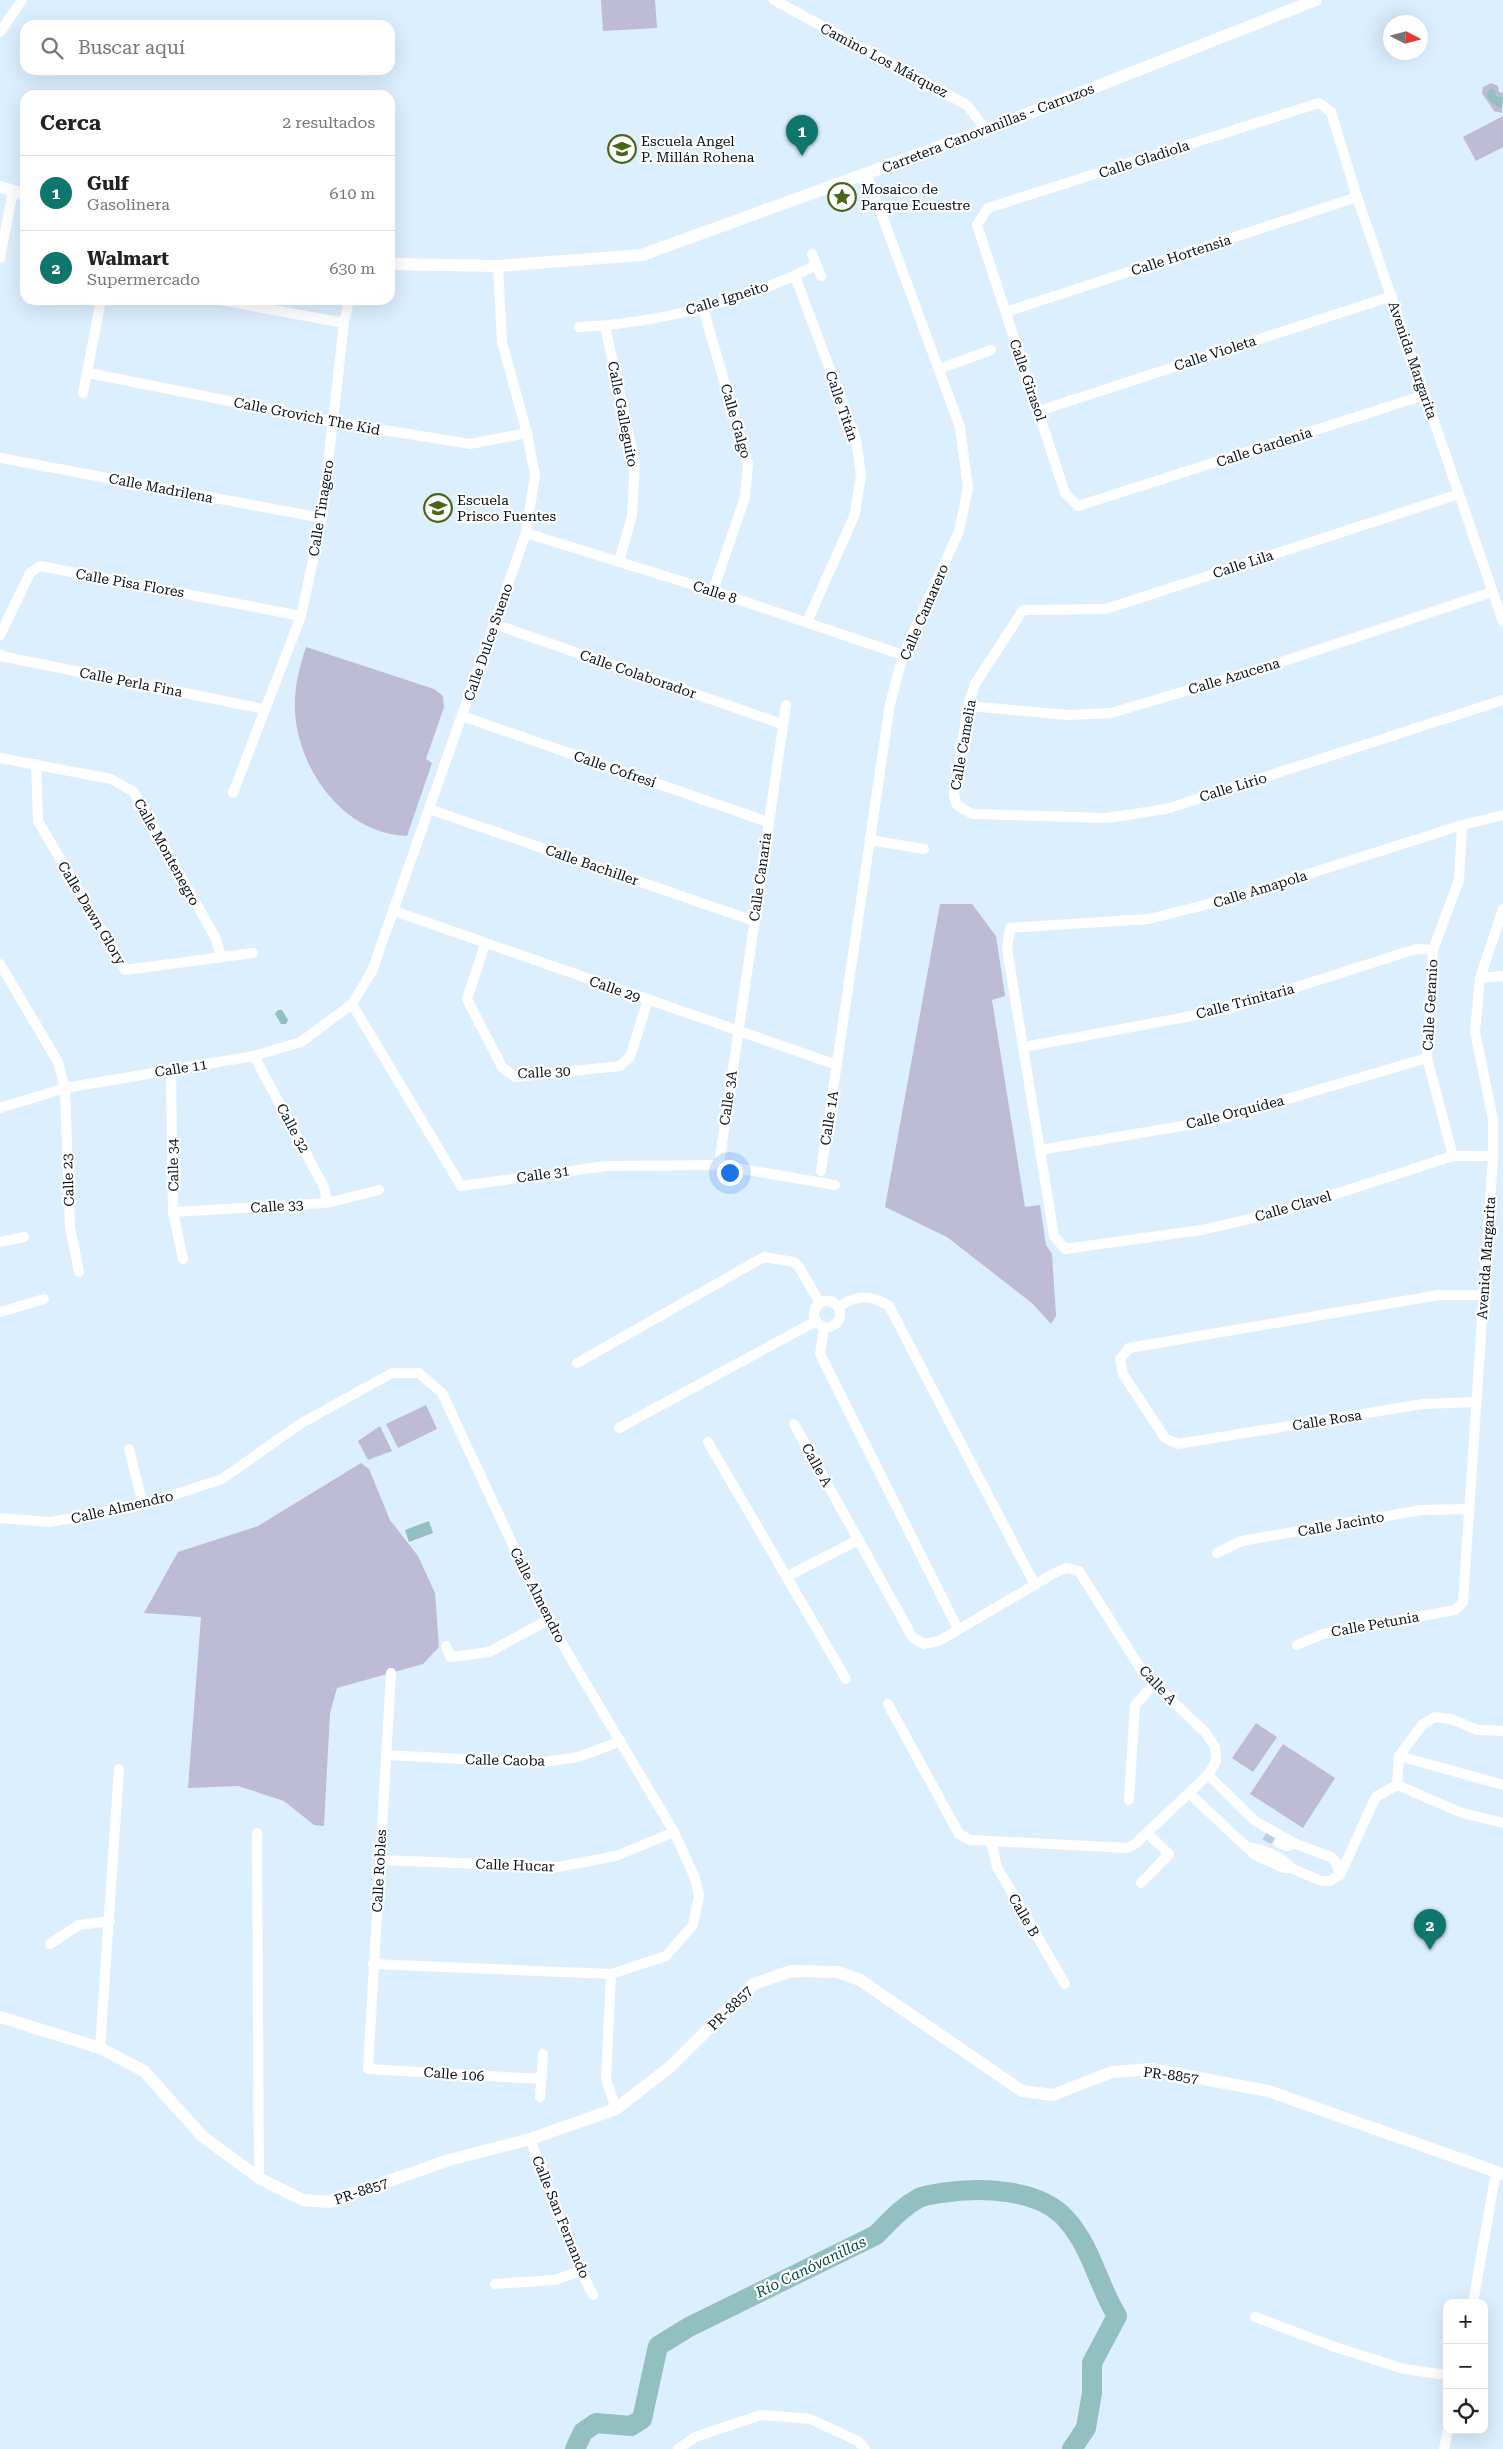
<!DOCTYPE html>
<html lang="es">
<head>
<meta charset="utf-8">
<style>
	body { margin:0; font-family:"Roboto Serif",serif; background:#f2f2f2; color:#222 }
	.controls { position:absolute; right:15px; bottom:15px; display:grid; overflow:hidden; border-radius:10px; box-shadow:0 5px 20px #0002 }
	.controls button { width:45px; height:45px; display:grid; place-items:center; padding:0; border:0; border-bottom:1px solid #e0e0e0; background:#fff; color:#222; font:25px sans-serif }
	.compass { position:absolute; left:1383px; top:15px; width:45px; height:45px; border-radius:50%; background:#fff; box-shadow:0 5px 20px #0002; rotate:96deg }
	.you { position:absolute; left:729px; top:1172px; width:18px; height:18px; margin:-12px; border:4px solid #fff; border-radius:50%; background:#1a73e8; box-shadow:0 0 0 8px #1a73e833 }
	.badge { display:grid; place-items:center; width:32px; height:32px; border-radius:50%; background:#0f766e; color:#fff; font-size:16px; font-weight:700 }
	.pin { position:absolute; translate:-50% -41px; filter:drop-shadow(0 1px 2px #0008) }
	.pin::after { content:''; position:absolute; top:26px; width:18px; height:15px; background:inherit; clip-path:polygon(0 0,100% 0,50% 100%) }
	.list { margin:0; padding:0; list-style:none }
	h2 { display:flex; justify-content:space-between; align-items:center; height:65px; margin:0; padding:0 20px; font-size:21px }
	h2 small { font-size:16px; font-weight:400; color:#767676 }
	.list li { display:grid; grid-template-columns:32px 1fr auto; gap:15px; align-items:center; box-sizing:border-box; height:75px; padding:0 20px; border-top:1px solid #e0e0e0 }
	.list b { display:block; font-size:19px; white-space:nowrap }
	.list p { margin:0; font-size:16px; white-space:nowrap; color:#767676 }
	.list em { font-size:16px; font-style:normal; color:#767676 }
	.icon { flex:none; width:28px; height:28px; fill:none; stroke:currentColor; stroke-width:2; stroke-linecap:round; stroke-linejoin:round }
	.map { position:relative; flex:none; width:1503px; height:2449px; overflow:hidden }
	.search { position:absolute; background:#fff; box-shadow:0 5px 20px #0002; left:20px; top:20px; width:375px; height:55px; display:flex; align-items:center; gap:12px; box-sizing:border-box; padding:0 18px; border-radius:15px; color:#767676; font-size:19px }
	.panel { position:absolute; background:#fff; box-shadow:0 5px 20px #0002; left:20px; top:90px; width:375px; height:215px; border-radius:15px }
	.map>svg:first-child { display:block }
	.green { fill:#bdbbd5 }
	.water { fill:#92bfbf }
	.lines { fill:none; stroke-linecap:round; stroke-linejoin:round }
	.river { stroke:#92bfbf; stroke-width:20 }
	.minor-tunnel { stroke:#bccedd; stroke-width:10; stroke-dasharray:10 5; stroke-linecap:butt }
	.minor { stroke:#fff; stroke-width:10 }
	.tertiary { stroke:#fff; stroke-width:12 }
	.labels { text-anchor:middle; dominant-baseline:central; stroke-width:4.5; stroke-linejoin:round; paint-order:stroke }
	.street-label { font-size:14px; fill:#07121b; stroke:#fff }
	.poi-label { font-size:14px; fill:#07121b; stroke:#fff; text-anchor:start }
	.water-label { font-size:15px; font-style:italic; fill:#064c4d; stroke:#fff }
</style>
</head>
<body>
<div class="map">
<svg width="1503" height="2449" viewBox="0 0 1503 2449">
	<rect width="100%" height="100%" fill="#dcefff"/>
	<!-- green -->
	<g class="green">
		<polygon points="601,0 655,0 657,28 603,31"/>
		<polygon points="1491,83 1498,86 1499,92 1503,93 1502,113 1494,111 1482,93 1483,87"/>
		<polygon points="1503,116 1503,147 1476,161 1463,137"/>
		<path d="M306,647L434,689L443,696L444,707L426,759L432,763L407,836C344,834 298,770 295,711C294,688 299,668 306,647Z"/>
		<polygon points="940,904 972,904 996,936 1005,996 992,1000 1025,1207 1040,1205 1046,1245 1052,1254 1056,1316 1051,1324 1033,1304 947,1237 885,1207"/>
		<polygon points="426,1405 437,1429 398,1448 386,1424"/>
		<polygon points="380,1426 392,1451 368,1460 358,1441"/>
		<polygon points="361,1463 369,1469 390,1520 418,1556 435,1593 439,1647 423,1664 337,1688 330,1713 324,1826 314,1825 284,1801 238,1786 188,1788 201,1617 144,1613 178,1552 258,1526"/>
		<polygon points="1256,1723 1277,1737 1253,1772 1232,1758"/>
		<polygon points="1283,1744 1335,1778 1303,1828 1250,1794"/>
	</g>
	<!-- water -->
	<g class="water">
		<polygon points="1490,89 1494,89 1496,96 1503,97 1502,107 1499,108 1489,100 1487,94"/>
		<polygon points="278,1010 282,1010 288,1020 286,1024 281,1024 275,1014"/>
		<polygon points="429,1521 433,1533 409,1542 405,1530"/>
	</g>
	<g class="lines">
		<!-- river -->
		<path class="river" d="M575,2449L583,2432L596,2423L631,2426L642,2419L658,2346L689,2327L876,2235C890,2221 902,2207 919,2198C925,2195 934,2194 941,2193C979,2187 1039,2188 1066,2219C1092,2248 1097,2283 1117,2316L1092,2363V2393L1086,2428L1072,2449"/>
		<!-- minor-tunnel -->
		<polyline class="minor-tunnel" points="1265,1835 1279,1843"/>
		<!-- minor -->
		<g class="minor">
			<polyline points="774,0 967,105 986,130"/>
			<polyline points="0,32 22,0"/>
			<polyline points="812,254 821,276"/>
			<polyline points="0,258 13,191"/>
			<polyline points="795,276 856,439 861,475 855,514 807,622"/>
			<polyline points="220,300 344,323"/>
			<polyline points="703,308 748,464 745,497 713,591"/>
			<polyline points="1006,312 1357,197"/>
			<polyline points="605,326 635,463 632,516 619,562"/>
			<path d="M579,327C655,324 749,300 816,265"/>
			<polyline points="939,369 991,350"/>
			<polyline points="88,373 334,422 470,444 527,433"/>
			<polyline points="83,393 101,300"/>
			<polyline points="1425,395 1078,506 1065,493 977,225 988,208 1319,103 1331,112 1357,197 1503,622"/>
			<polyline points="1039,411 1392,296"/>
			<polyline points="0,458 322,518"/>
			<polyline points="1459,494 1106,609 1023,610 975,684 968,706 954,795 957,805 972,814 1107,818 1166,809 1503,700"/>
			<polyline points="526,533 713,591 903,655"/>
			<polyline points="494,624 782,724"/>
			<polyline points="0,635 30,573 40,566 301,616"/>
			<polyline points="0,654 1,656 264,709"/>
			<polyline points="968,706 1068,715 1111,713 1260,669 1492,592"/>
			<polyline points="462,716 768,822"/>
			<polyline points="0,758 111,779 134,792 216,939 221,957"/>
			<polyline points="36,764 38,821 125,970 253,953"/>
			<polyline points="233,793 301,616 322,518 344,323 349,300"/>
			<polyline points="429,809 754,921"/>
			<polyline points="870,840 924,849"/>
			<polyline points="394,911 837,1065"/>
			<polyline points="485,944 467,999 502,1067 515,1077 620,1066 630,1057 648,1000"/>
			<polyline points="0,964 58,1062 65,1088 70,1227 79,1272"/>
			<polyline points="1480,978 1503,976"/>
			<polyline points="352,1004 461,1186 606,1166 719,1165 835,1185"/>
			<polyline points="1024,1047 1224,1010 1416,949 1433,950"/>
			<polyline points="254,1056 324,1187 327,1203"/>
			<polyline points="171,1070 173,1212 183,1259"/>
			<polyline points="0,1108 65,1088 254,1056 301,1042 352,1004 372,971 526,533 535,475 527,433 502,342 498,266"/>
			<polyline points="1040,1150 1212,1121 1427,1058"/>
			<polyline points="1453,1156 1427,1058 1433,950 1459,880 1462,825"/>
			<polyline points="1493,1156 1453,1156 1280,1212 1201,1230 1065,1249 1054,1236 1007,949 1010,928 1149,919 1236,897 1462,825 1503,815"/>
			<polyline points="719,1165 786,705"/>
			<polyline points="821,1171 890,704 903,655 959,531 968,488 960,427 867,175"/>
			<polyline points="173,1212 327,1203 379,1190"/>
			<polyline points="0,1242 24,1237"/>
			<circle cx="827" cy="1314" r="13"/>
			<path d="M838,1307C857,1295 870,1294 889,1306L1035,1585"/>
			<polyline points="0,1312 44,1299"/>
			<polyline points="824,1327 820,1354 958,1629"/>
			<polyline points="577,1363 764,1257 794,1262 799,1267 820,1303"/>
			<polyline points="1476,1402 1423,1404 1178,1444 1165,1438 1123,1374 1120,1359 1129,1348 1439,1295 1483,1295"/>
			<polyline points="794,1424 913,1638 924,1644 939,1641 1053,1574 1066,1568 1079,1571 1144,1674 1206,1733 1215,1747 1216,1761 1208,1775 1135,1844 1128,1848 970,1840 959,1834 888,1704"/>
			<polyline points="619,1428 816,1321"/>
			<polyline points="708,1442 846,1679"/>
			<polyline points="129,1449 143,1505"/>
			<polyline points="0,1518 50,1522 143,1505 222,1479 300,1424 392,1373 419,1373 442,1393 548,1620 674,1832 695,1878 699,1896 693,1925 666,1956 611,1974 373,1964"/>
			<polyline points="1217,1553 1241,1541 1421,1510 1469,1509"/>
			<polyline points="786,1577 858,1540"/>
			<polyline points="1297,1645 1323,1634 1455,1610 1463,1602 1493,1156 1493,1119 1475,1032 1480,978 1503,909"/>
			<polyline points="446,1646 450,1657 489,1652 548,1620"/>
			<polyline points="391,1673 368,2069 541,2079"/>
			<polyline points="386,1755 538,1763 578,1757 621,1741"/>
			<polyline points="1399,1756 1503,1785"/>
			<polyline points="1208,1775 1255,1821 1296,1844 1331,1857 1336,1863 1340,1875"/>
			<polyline points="1397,1785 1399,1756 1423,1724 1435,1717 1451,1719 1478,1730 1502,1731"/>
			<polyline points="1397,1785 1462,1813 1503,1823"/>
			<polyline points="1189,1793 1255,1855 1284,1868 1291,1868 1321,1881 1330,1881 1340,1875"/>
			<polyline points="1129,1800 1135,1705 1155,1683"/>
			<polyline points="257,1833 259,2178"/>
			<polyline points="991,1842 997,1867 1065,1984"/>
			<polyline points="1279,1843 1287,1846 1295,1843"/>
			<path d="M1249,1847C1263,1849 1282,1857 1291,1868"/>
			<polyline points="380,1860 558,1867 616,1856 674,1832"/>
			<polyline points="1340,1875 1373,1803 1377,1796 1397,1785"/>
			<polyline points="1141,1883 1169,1854 1147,1833"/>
			<polyline points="50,1944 79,1925 110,1921"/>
			<polyline points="611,1974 606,2079 616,2109"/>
			<polyline points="100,2048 119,1769"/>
			<polyline points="540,2097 543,2054"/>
			<polyline points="530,2139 578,2265 593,2295"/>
			<polyline points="495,2284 555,2280 580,2271"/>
			<polyline points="1473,2303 1496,2172"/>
			<polyline points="1255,2317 1335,2347 1404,2369 1447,2375"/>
			<polyline points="678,2449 695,2437 761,2415 810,2419 858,2441 865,2449"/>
			<polyline points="1444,2449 1448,2430"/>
		</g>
		<!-- tertiary -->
		<g class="tertiary">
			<polyline points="0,187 25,194"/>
			<polyline points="390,264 498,266 642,255 986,130 1316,0"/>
			<polyline points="0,2017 100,2048 144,2071 202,2136 259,2178 303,2200 329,2202 449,2160 530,2139 616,2109 670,2067 754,1984 791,1971 838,1972 860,1980 1022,2091 1053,2095 1112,2072 1151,2069 1268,2091 1503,2174"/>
		</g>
	</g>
	<!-- icons -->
	<defs>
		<symbol id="school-ring" viewBox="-11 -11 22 22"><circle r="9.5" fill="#fff" stroke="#4b6516" stroke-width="1.5"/><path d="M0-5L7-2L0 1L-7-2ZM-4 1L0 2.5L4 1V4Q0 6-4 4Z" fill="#4b6516"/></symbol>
		<symbol id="sight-ring" viewBox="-11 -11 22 22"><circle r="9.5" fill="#fff" stroke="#4b6516" stroke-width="1.5"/><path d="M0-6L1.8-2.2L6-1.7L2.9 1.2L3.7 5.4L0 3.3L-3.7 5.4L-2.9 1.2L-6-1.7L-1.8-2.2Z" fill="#4b6516"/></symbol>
	</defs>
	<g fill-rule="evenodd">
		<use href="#school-ring" x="606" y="133" width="32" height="32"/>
		<use href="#sight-ring" x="826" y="181" width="32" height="32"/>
		<use href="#school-ring" x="422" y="492" width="32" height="32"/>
	</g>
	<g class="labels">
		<!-- street labels -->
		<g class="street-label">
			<text transform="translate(884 60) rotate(28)">Camino Los Márquez</text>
			<text transform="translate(988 128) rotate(-21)">Carretera Canovanillas - Carruzos</text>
			<text transform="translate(1144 159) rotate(-18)">Calle Gladiola</text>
			<text transform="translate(1181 255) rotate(-18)">Calle Hortensia</text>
			<text transform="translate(727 298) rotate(-17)">Calle Igneito</text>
			<text transform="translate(1215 353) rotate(-18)">Calle Violeta</text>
			<text transform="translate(1413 360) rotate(71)">Avenida Margarita</text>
			<text transform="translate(1028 380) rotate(71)">Calle Girasol</text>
			<text transform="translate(842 406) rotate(71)">Calle Titán</text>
			<text transform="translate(623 414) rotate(79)">Calle Galleguito</text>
			<text transform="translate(307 416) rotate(11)">Calle Grovich The Kid</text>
			<text transform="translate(736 421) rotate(74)">Calle Galgo</text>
			<text transform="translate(1264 447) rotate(-18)">Calle Gardenia</text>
			<text transform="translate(161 488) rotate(11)">Calle Madrilena</text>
			<text transform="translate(321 508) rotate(-81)">Calle Tinagero</text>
			<text transform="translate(1243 564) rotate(-18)">Calle Lila</text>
			<text transform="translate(130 583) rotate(10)">Calle Pisa Flores</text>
			<text transform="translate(715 592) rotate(18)">Calle 8</text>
			<text transform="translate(924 612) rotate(-67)">Calle Camarero</text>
			<text transform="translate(488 642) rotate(-71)">Calle Dulce Sueno</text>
			<text transform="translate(638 674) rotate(19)">Calle Colaborador</text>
			<text transform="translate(1234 676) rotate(-17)">Calle Azucena</text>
			<text transform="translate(131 682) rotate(11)">Calle Perla Fina</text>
			<text transform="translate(963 745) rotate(-80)">Calle Camelia</text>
			<text transform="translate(615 769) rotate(19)">Calle Cofresí</text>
			<text transform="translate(1233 787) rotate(-17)">Calle Lirio</text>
			<text transform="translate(167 852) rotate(61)">Calle Montenegro</text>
			<text transform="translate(592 865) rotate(19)">Calle Bachiller</text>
			<text transform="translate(760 877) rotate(-82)">Calle Canaria</text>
			<text transform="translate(1260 889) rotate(-17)">Calle Amapola</text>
			<text transform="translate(92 913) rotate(59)">Calle Dawn Glory</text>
			<text transform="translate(615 989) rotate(19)">Calle 29</text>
			<text transform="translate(1245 1001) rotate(-15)">Calle Trinitaria</text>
			<text transform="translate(1430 1005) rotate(-87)">Calle Geranio</text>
			<text transform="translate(181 1068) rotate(-9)">Calle 11</text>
			<text transform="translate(544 1072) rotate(-3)">Calle 30</text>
			<text transform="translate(728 1098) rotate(-82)">Calle 3A</text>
			<text transform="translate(1235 1112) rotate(-14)">Calle Orquídea</text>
			<text transform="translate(829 1118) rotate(-81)">Calle 1A</text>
			<text transform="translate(293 1128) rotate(62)">Calle 32</text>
			<text transform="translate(173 1165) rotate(-91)">Calle 34</text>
			<text transform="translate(543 1174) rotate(-8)">Calle 31</text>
			<text transform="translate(68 1180) rotate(-92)">Calle 23</text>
			<text transform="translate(277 1206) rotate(-4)">Calle 33</text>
			<text transform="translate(1293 1206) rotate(-16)">Calle Clavel</text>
			<text transform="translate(1486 1258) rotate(-86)">Avenida Margarita</text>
			<text transform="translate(1327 1420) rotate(-9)">Calle Rosa</text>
			<text transform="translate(817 1465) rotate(61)">Calle A</text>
			<text transform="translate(122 1507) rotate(-13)">Calle Almendro</text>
			<text transform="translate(1341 1524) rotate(-10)">Calle Jacinto</text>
			<text transform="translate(538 1595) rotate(63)">Calle Almendro</text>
			<text transform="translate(1375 1624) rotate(-10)">Calle Petunia</text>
			<text transform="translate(1158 1685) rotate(47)">Calle A</text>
			<text transform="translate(505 1760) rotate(1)">Calle Caoba</text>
			<text transform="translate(515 1865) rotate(2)">Calle Hucar</text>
			<text transform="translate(379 1871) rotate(-87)">Calle Robles</text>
			<text transform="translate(1024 1915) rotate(60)">Calle B</text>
			<text transform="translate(730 2008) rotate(-45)">PR-8857</text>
			<text transform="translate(454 2074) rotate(4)">Calle 106</text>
			<text transform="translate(1171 2075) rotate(7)">PR-8857</text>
			<text transform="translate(361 2191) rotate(-19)">PR-8857</text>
			<text transform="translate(561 2217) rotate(68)">Calle San Fernando</text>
		</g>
		<!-- poi labels -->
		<g class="poi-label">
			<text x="641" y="141">Escuela Angel<tspan x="641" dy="16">P. Millán Rohena</tspan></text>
			<text x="861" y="189">Mosaico de<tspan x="861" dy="16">Parque Ecuestre</tspan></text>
			<text x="457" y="500">Escuela<tspan x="457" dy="16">Prisco Fuentes</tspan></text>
		</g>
		<!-- water labels -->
		<g class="water-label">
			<text transform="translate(811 2267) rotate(-26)">Río Canóvanillas</text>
		</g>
	</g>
</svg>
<div class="controls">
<button>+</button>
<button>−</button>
<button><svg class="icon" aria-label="locate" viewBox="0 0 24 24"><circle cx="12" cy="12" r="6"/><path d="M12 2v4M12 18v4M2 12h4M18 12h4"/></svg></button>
</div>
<svg class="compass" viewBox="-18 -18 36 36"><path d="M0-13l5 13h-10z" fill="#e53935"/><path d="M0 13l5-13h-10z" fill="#767676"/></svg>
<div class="you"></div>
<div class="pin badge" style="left:802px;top:156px">1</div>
<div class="pin badge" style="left:1430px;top:1950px">2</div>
<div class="search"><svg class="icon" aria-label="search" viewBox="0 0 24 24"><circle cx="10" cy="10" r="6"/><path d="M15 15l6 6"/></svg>Buscar aquí</div>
<section class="panel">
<h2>Cerca<small>2 resultados</small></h2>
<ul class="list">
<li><span class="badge">1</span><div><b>Gulf</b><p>Gasolinera</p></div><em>610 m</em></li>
<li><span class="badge">2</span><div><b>Walmart</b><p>Supermercado</p></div><em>630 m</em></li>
</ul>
</section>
</div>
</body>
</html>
